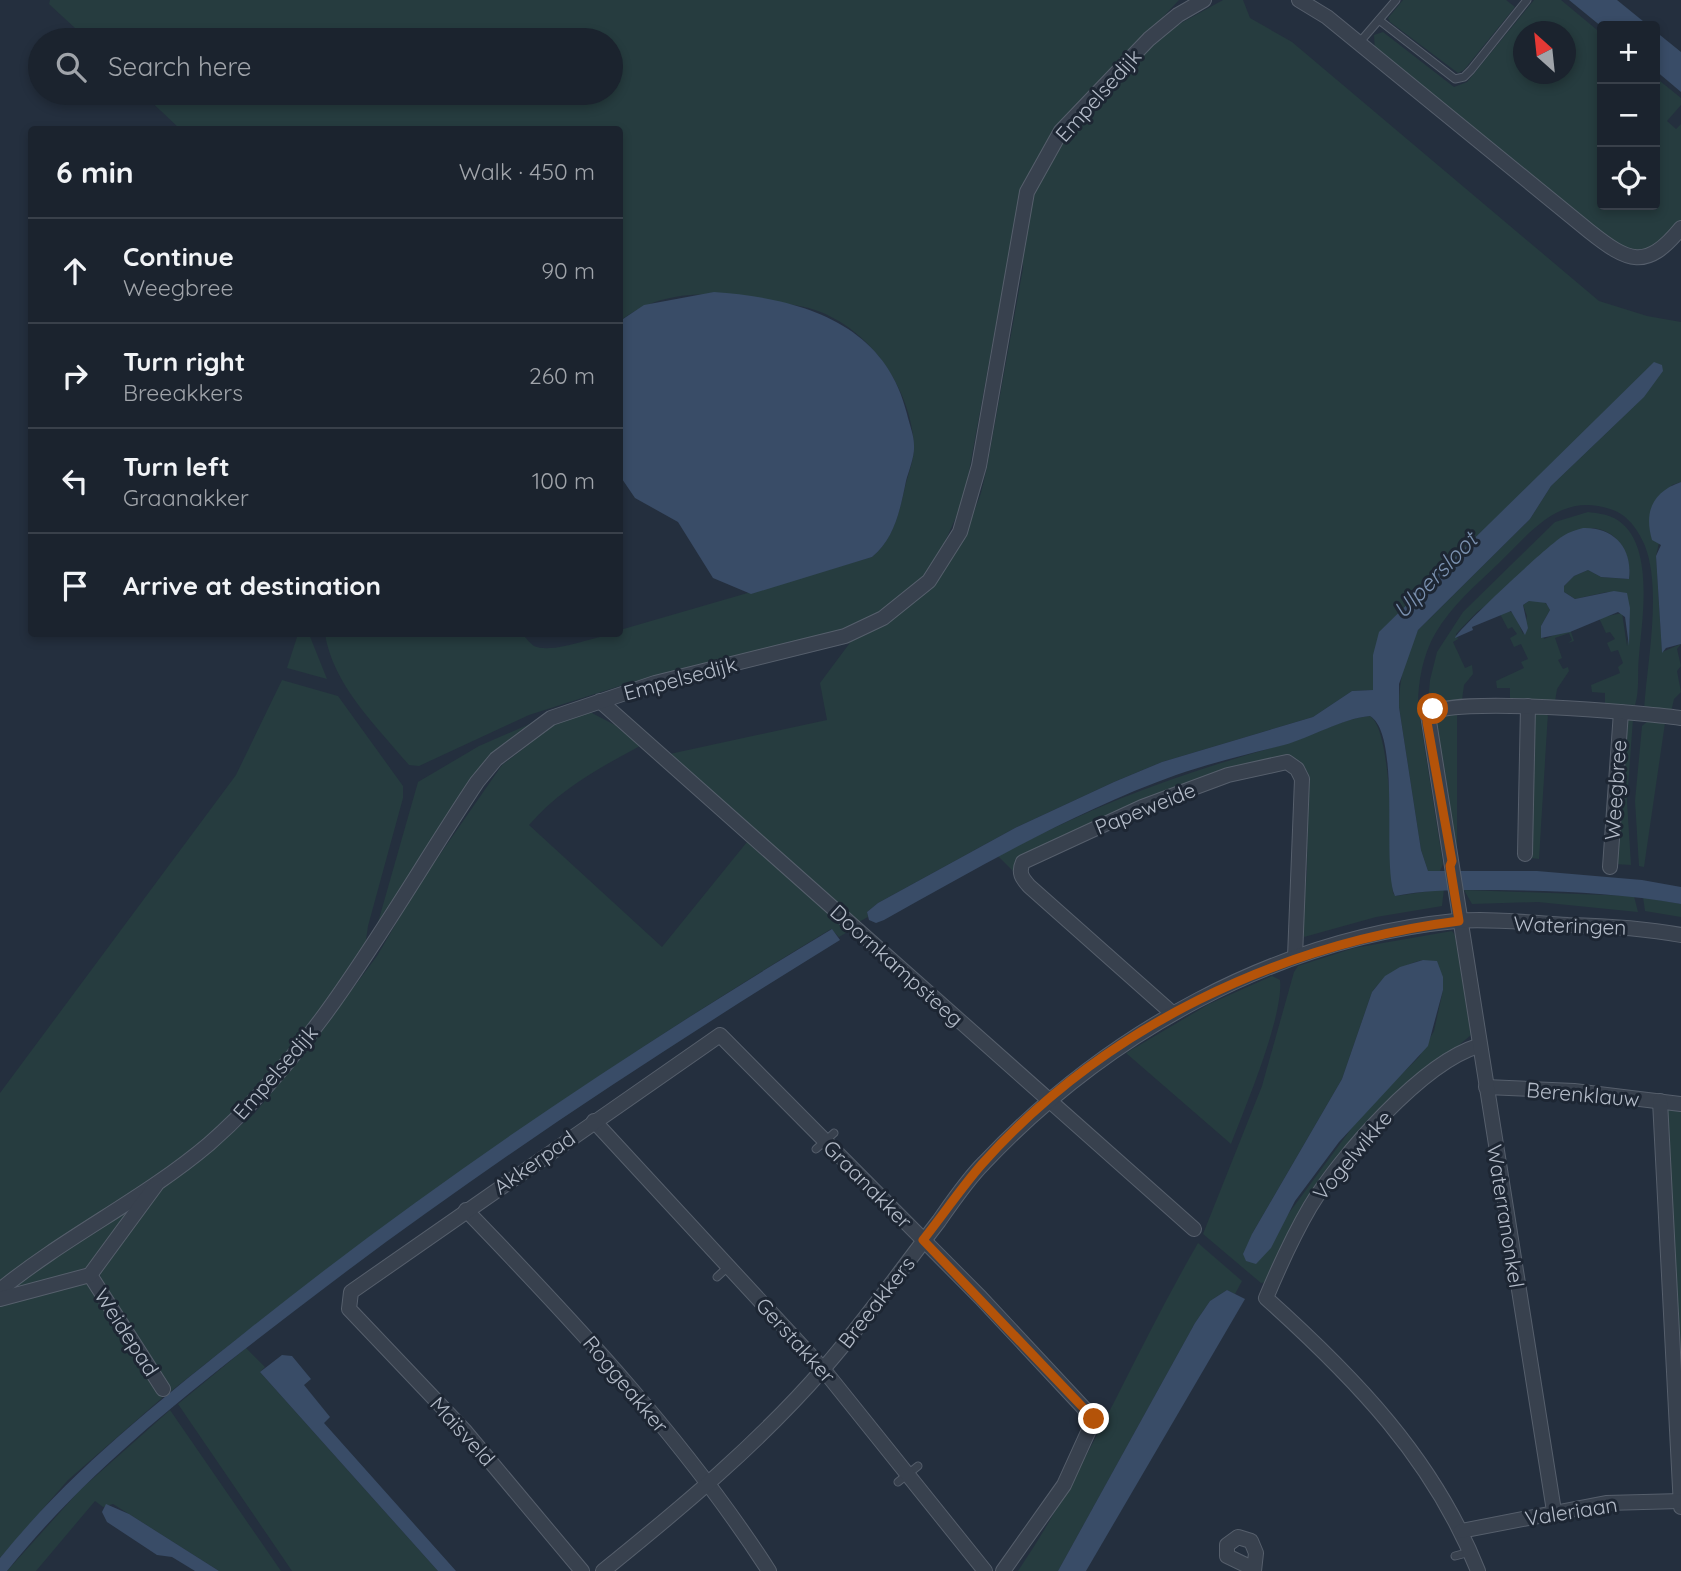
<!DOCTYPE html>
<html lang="en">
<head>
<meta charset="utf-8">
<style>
	body { margin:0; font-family:Quicksand,sans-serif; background:#242b36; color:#f1f3f6 }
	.controls { position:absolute; right:21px; top:21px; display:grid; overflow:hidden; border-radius:7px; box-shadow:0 4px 10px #0003 }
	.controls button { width:63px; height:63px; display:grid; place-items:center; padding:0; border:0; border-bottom:2px solid #39404a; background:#1b232e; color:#f1f3f6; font:35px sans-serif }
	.compass { position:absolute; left:1513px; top:21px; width:63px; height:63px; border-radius:50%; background:#1b232e; box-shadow:0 4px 10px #0003; rotate:333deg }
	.stop { position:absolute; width:21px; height:21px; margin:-16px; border:5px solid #b45309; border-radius:50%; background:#fff }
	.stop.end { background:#b45309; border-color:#fff; box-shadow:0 2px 7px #0008 }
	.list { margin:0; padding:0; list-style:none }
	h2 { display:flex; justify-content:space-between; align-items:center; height:91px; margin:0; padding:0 28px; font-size:30px }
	h2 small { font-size:23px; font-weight:400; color:#a0a4aa }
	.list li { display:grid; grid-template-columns:46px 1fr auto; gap:21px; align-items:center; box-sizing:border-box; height:105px; padding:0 28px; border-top:2px solid #39404a }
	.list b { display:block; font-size:26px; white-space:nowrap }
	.list p { margin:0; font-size:23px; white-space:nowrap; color:#a0a4aa }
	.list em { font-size:23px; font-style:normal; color:#a0a4aa }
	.icon { flex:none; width:38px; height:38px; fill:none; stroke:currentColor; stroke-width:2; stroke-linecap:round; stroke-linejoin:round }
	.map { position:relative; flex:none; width:1681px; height:1571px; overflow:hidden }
	.search { position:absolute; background:#1b232e; box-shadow:0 4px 10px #0003; left:28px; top:28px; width:595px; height:77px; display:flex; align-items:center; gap:18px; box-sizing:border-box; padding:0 24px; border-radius:38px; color:#a0a4aa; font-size:26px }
	.panel { position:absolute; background:#1b232e; box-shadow:0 4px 10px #0003; left:28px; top:126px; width:595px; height:511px; border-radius:7px }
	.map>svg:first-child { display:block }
	.green { fill:#263c3f; fill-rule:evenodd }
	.water { fill:#394c67 }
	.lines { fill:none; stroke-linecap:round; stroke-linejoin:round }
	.service-casing { stroke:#565f6c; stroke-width:9 }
	.minor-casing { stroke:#565f6c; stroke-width:16 }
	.service { stroke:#38414e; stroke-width:7 }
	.minor { stroke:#38414e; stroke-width:14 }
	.route { stroke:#b45309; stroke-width:9 }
	.labels { text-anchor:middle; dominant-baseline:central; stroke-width:6; stroke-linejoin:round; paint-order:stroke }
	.street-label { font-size:21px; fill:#b4bcc9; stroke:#1d2633 }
	.water-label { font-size:23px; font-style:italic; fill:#7c92b1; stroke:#1d2633 }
</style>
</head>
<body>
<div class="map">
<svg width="1681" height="1571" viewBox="0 0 1681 1571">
	<rect width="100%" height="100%" fill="#242f3e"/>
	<!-- green -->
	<g class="green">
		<path d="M50,0H1179L1052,135L1026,181L1012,237L964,499L940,553L925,575L886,609L847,628L623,685L529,715L419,766L409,765C377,727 333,685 325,634H522C525,637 530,643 534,646C554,655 597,634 620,634V630L872,557C893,539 899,514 905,487C908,474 915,458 914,445C911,388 869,328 815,310C797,304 775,303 757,300C708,291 660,290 620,321V130L180,129L142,93H611V40H88L49,4Z"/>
		<path d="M1223,0H1243L1250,18L1292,42L1599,301L1647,316L1681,322V482L1672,485L1656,556L1662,652L1681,644L1677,649L1681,666L1677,671L1681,692L1674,699L1671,712L1644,710C1647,662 1662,591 1645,546C1638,529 1627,514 1610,509C1560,492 1531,532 1499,563C1476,585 1451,606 1435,634C1423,655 1418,681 1418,706L1443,864L1440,871H1428L1421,850L1399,707C1399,680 1405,654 1418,630L1530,519L1551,486L1644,397L1373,655V690L1352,691L1313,717L1162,762L1114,782L1015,828L878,903L867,912L868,917L855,924L665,755L827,720L820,683L855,636L900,613L919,598L934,581L966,533L981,493L987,467L1023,268V237L1029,201L1056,148L1163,33Z"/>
		<polygon points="1403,0 1506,0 1515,7 1464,70 1458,73 1390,22 1388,18"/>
		<path d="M1534,0H1561L1602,34V205H1655V77L1681,98V105L1667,121L1676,129L1681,124V222L1659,248L1627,255L1375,52L1374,35L1383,32L1454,87L1467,82ZM1524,32H1566V74H1524Z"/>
		<path d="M1588,512C1596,513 1606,514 1614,518C1656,540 1642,619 1639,656C1637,672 1640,690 1635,705L1605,704V693L1592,692L1591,685L1620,673L1618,667L1623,663L1618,650L1611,652L1607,643L1615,639L1610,632L1606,633L1599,618L1622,613L1627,646L1630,619L1607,592L1575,599L1564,592V586L1574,576L1588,570L1601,577L1629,579C1632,555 1619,531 1593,528L1477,612L1456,634L1458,639L1453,642L1465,668L1472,665L1473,674L1464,685L1462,700L1437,701L1428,704L1430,680L1437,652L1463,612L1555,522Z"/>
		<path d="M1529,601C1538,601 1546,599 1550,610L1541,626L1544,639L1570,629L1574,641L1568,643L1572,640L1569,633L1555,638L1562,658L1558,660L1563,669L1568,667L1569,671L1557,689L1555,702L1510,700V688H1497L1496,681L1524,668L1521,662L1528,659L1521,644L1514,647L1510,638L1517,634L1512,627L1508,629L1500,614L1508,611L1514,613L1523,634L1527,616L1523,605Z"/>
		<polygon points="298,634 309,634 327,679 287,668"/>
		<polygon points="282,680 338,696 403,786 403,798 368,926 365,947 325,1007 249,1099 181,1160 0,1285 0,1093 236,775"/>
		<path d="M590,712L615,725L640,746C599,768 560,789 529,825L662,947L747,842L849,931L839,937L831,929C598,1069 382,1222 170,1392L103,1287L100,1274L104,1266L165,1185L203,1158L254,1114L303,1055L377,956L418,886L502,765L554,725L576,714Z"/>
		<polygon points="1457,712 1457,853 1433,722 1437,714"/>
		<polygon points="1548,713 1539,859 1531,858 1531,720 1534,714"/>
		<path d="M1370,716C1393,730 1392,863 1393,893L1396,896L1444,889L1442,906L1376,917L1304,937L1302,928L1307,871L1308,773L1300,761L1286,756L1207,778L1015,873L998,856C1093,805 1181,773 1285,744C1313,736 1340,719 1370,716Z"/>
		<polygon points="1633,719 1627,801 1631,865 1614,864 1624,722"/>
		<polygon points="1648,721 1665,723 1644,867 1639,866 1635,801 1642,726"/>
		<polygon points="532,723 502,746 377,926 418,782 479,746"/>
		<polygon points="1464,890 1634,896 1638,912 1538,902 1472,904"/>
		<polygon points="1643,897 1681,904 1681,917 1645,911"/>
		<path d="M1452,931L1455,935L1471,1035L1377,1114L1268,1282L1261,1283L1203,1234L1262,1086L1294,972L1298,966L1354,948ZM1423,960L1443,990L1434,1031L1419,1057L1365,1110L1286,1217L1252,1234L1342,1079L1372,992C1383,976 1405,964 1423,960Z"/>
		<path d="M1272,976L1280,980C1284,1015 1245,1108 1231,1144L1126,1053L1209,1004Z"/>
		<polygon points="1667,1109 1681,1112 1681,1423"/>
		<polygon points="143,1198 88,1267 6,1293 34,1270"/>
		<path d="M1198,1243L1242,1281L1235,1294L1227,1290L1210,1301L1195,1323L1058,1571H1018C1088,1467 1135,1352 1198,1243Z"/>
		<polygon points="77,1283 86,1283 93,1290 162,1398 68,1480 0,1558 0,1306"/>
		<polygon points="246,1348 265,1367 260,1372 438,1571 292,1571 178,1404"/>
		<polygon points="170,1410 281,1571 219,1571 113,1504 103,1507 95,1501 36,1571 7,1571 80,1490"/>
	</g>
	<!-- water -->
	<g class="water">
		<polygon points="1569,0 1617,0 1649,26 1602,27"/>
		<polygon points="1655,31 1681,52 1681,92 1655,70"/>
		<path d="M714,292C797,298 885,321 907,414C909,423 914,435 914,445C915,456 909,470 906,481C900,510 895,538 872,557L751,594L713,578L678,522L635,498L620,476V321L644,305Z"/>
		<path d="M1654,362L1662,365L1663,371L1644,397L1551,486L1530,519L1418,630L1399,684V707L1421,850L1428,871H1537L1642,880L1681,887V904C1620,893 1559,891 1498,890C1463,890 1430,889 1395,896C1381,866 1402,735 1370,716C1340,719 1313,737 1284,745C1248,754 1211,763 1176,775C1073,812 979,867 884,920L876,923L869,920L867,912L878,903L1015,828L1114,782L1162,762L1313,717L1352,691L1373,690V655L1379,632Z"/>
		<path d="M1681,482V644L1666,648L1662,653L1656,556L1661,545L1652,540C1644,512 1652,492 1681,482Z"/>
		<path d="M1583,528C1614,527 1633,548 1629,579L1601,577L1588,570L1574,576L1564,586V592L1575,599L1614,591L1627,593L1630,608L1629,646L1625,617L1618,612L1570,632L1541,638V626L1550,610L1546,603L1529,601L1523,605L1528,628L1525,635L1511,611L1472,627L1473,630L1455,638C1456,631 1549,544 1563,536C1569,532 1576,530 1583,528Z"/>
		<path d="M832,929L840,940C652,1056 468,1177 293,1312C191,1390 88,1470 7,1571H0V1558C72,1469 159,1401 248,1330C433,1182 629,1051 832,929Z"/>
		<polygon points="1423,960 1437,961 1443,977 1443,990 1428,1046 1339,1142 1295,1201 1271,1248 1256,1264 1246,1261 1243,1254 1252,1234 1342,1079 1372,992 1385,976 1400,967"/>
		<polygon points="1227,1290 1245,1299 1086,1571 1058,1571 1195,1323 1210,1301"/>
		<polygon points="282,1355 292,1356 311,1379 304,1385 330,1417 324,1423 456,1571 438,1571 260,1372"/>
		<polygon points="106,1504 129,1514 219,1571 195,1571 172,1557 157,1555 107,1522 102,1512"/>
	</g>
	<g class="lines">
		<defs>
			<g id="service">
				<polyline points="1379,20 1455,79 1464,77 1471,70 1527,0"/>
				<polyline points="1359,43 1396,0"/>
				<polyline points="816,1149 834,1133"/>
				<polyline points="717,1277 729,1266"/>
				<polyline points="898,1482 918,1466"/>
				<polyline points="1455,1556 1470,1552"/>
			</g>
			<g id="minor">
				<path d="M1299,0L1327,17L1589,231C1628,262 1646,271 1681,228"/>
				<polyline points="600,701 1194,1229"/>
				<polyline points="1525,854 1528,706"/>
				<polyline points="1610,867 1621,712"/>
				<path d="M1172,1013L1029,886C1022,878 1018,873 1023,862L1142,807L1228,775L1287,762L1297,769L1302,779L1295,957"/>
				<path d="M1478,1046C1422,1063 1340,1157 1310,1207C1293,1236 1279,1267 1266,1298C1354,1377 1434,1459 1478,1571"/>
				<polyline points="1486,1087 1574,1091 1681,1104"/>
				<polyline points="1660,1101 1681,1507"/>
				<polyline points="594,1121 823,1369 985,1571"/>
				<path d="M466,1210C575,1323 684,1439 769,1571"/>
				<polyline points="90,1275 163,1389"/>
				<path d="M0,1290C66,1236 144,1199 209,1144C323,1044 394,906 477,782L496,759L551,718L655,683L845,636L883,618L929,581L960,532L979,466L1027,192L1061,131L1149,39L1178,15L1204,0"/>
				<polyline points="0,1299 90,1275 156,1185"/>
				<path d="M1554,1511L1428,715C1445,695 1646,713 1681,718"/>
				<polyline points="1461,1531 1606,1503 1681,1501"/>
				<polyline points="582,1571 464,1430 349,1309 351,1292 720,1035 981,1298 1094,1419 1064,1485 1003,1571"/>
				<path d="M603,1571C681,1508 758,1444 824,1368C865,1321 901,1270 939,1221C953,1201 967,1180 984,1163C1107,1033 1275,939 1455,921C1492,918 1531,923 1568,925C1606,926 1643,928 1681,935"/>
				<polyline points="1254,1571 1256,1553 1251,1541 1238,1537 1227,1545 1227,1556 1254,1569"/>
			</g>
		</defs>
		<!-- service casing -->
		<use href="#service" class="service-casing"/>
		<!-- minor casing -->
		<use href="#minor" class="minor-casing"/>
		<!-- service -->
		<use href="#service" class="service"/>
		<!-- minor -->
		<use href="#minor" class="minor"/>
	</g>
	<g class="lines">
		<!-- route -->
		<path class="route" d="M1094,1419L923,1240C943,1215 961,1188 982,1164C1104,1027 1279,944 1459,921L1450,866L1452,861L1427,722V715L1433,709"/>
	</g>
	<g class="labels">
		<!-- street labels -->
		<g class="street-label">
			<text transform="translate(1098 95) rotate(-48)">Empelsedijk</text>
			<text transform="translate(680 678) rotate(-15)">Empelsedijk</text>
			<text transform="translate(1615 790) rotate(-86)">Weegbree</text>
			<text transform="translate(1145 808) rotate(-22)">Papeweide</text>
			<text transform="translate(1570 925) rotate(2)">Wateringen</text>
			<text transform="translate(897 965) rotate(42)">Doornkampsteeg</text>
			<text transform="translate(275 1072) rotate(-49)">Empelsedijk</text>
			<text transform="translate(1583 1094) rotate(5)">Berenklauw</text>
			<text transform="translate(1352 1155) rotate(-50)">Vogelwikke</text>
			<text transform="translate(534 1162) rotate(-35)">Akkerpad</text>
			<text transform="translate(868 1184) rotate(45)">Graanakker</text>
			<text transform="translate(1506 1216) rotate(81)">Waterranonkel</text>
			<text transform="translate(876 1302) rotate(-52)">Breeakkers</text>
			<text transform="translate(127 1332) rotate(57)">Weidepad</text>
			<text transform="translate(796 1340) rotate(48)">Gerstakker</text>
			<text transform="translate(626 1384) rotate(50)">Roggeakker</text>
			<text transform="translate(463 1431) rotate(48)">Maïsveld</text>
			<text transform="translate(1571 1511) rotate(-9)">Valeriaan</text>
		</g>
		<!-- water labels -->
		<g class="water-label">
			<text transform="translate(1435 575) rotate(-46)">Ulpersloot</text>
		</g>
	</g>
</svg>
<div class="controls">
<button>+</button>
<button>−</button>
<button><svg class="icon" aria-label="locate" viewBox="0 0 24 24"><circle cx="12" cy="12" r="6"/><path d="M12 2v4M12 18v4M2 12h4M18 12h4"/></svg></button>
</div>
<svg class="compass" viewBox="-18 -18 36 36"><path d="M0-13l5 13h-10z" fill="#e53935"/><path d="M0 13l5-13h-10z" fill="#a0a4aa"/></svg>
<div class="stop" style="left:1433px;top:709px"></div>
<div class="stop end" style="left:1094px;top:1419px"></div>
<div class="search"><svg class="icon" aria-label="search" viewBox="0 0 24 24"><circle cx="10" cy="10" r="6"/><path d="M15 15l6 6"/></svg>Search here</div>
<section class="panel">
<h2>6 min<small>Walk · 450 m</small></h2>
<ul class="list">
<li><svg class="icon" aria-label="ahead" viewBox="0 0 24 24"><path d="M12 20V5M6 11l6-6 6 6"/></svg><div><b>Continue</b><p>Weegbree</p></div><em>90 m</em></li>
<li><svg class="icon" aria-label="right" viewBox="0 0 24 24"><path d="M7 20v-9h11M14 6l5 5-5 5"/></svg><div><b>Turn right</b><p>Breeakkers</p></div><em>260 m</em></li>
<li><svg class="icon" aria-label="left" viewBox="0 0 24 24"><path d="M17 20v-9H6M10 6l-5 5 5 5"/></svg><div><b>Turn left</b><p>Graanakker</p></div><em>100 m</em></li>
<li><svg class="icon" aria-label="arrive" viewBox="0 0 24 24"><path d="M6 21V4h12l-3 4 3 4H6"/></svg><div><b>Arrive at destination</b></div></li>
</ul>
</section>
</div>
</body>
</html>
